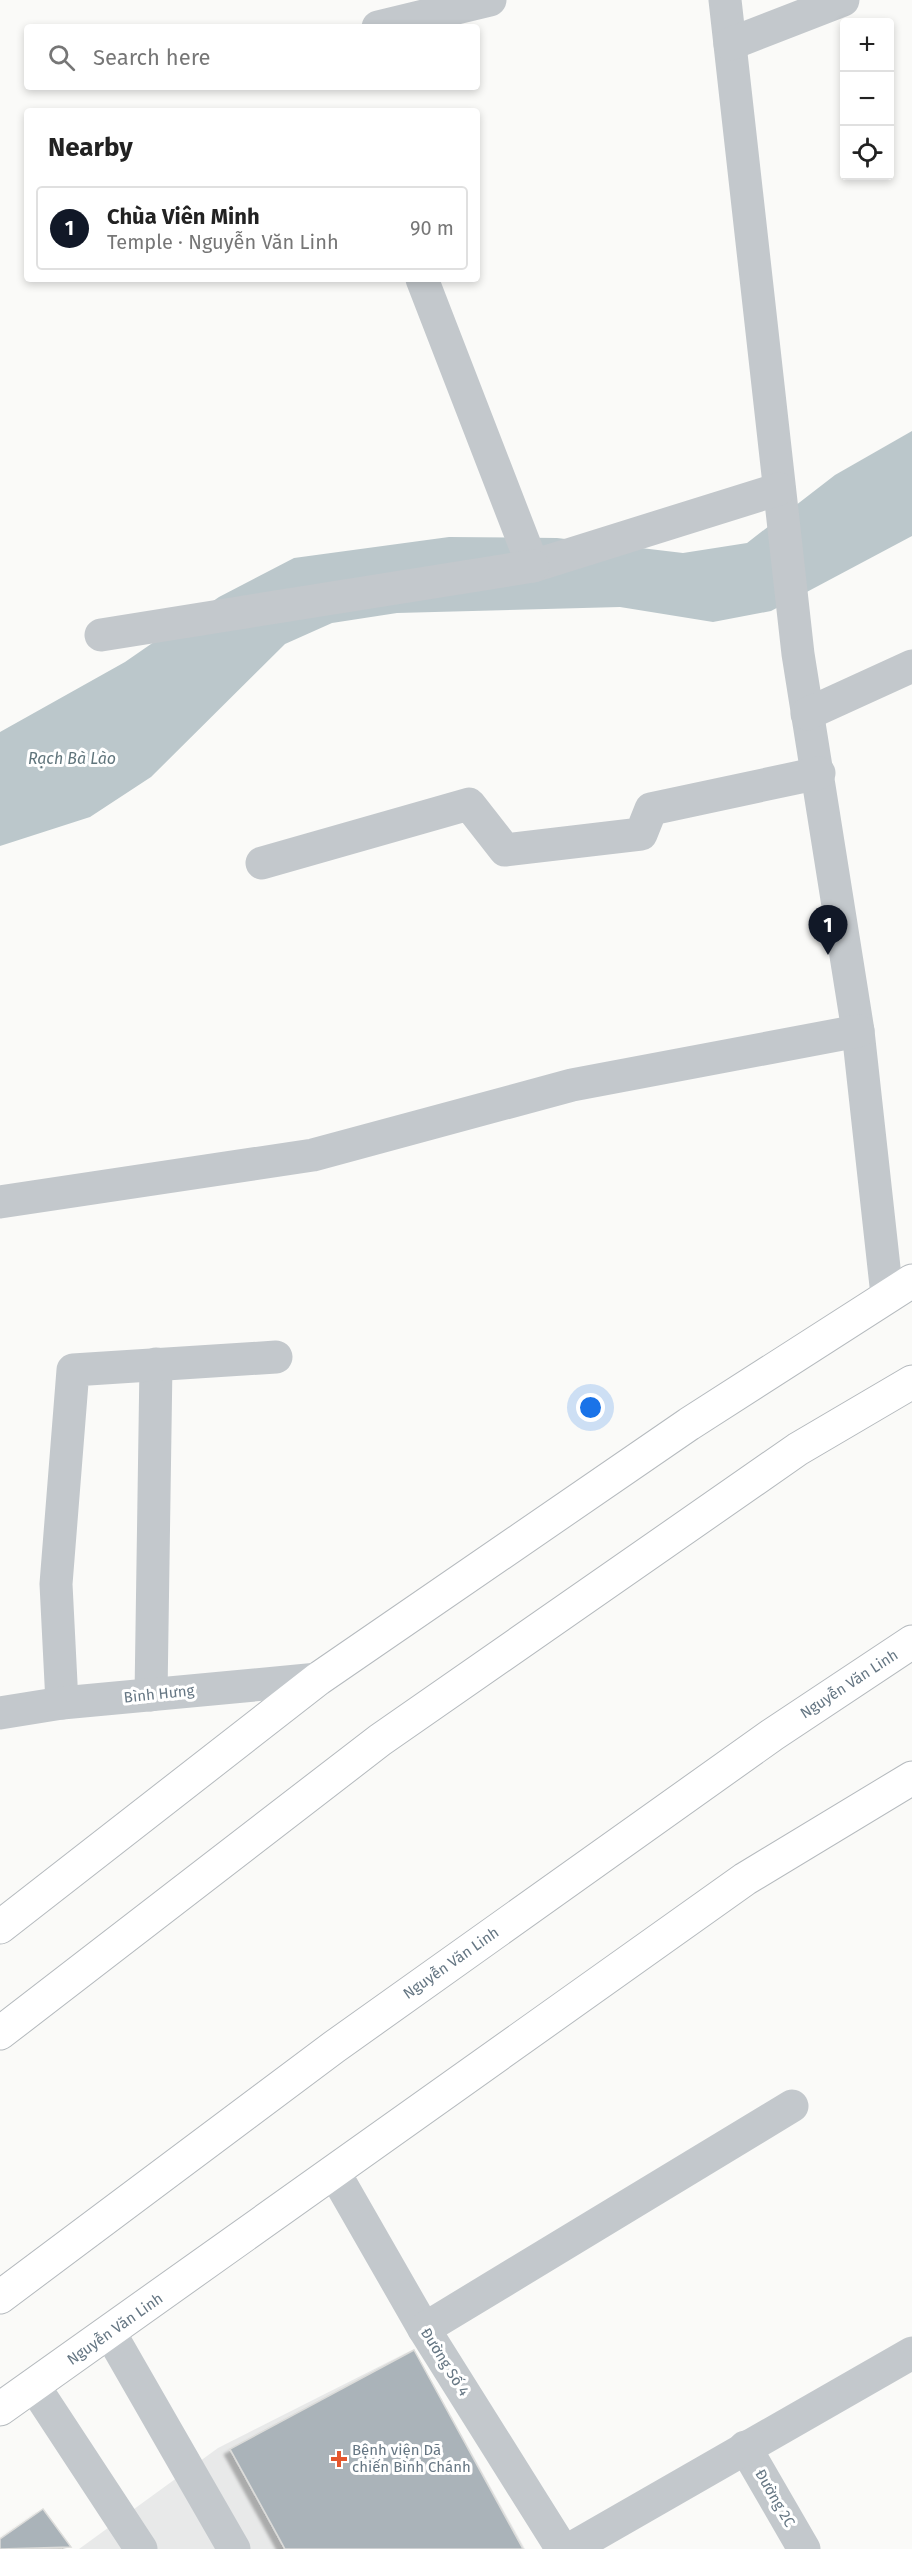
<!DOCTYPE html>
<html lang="en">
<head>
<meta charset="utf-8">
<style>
	body { margin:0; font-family:"Fira Sans",sans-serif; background:#f2f2f2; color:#222 }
	.controls { position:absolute; right:18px; top:18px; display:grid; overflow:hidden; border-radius:6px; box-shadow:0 3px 9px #0003 }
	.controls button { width:54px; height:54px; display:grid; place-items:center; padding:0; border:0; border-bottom:2px solid #e0e0e0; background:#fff; color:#222; font:30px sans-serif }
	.you { position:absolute; left:591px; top:1408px; width:21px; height:21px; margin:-15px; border:4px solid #fff; border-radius:50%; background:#1a73e8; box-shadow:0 0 0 9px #1a73e833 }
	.badge { display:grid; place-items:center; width:39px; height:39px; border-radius:50%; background:#111827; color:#fff; font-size:20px; font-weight:700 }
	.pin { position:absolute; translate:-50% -50px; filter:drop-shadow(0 2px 3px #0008) }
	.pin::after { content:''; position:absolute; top:32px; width:21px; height:18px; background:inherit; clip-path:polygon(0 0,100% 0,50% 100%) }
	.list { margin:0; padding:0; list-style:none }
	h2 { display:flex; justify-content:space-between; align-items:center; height:78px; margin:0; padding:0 24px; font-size:26px }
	h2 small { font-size:20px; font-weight:400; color:#767676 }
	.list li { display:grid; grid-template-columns:39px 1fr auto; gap:18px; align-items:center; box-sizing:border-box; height:84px; margin:0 12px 12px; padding:0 12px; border:2px solid #e0e0e0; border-radius:6px }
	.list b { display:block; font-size:22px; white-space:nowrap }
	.list p { margin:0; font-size:20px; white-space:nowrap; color:#767676 }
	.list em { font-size:20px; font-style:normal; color:#767676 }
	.icon { flex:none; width:33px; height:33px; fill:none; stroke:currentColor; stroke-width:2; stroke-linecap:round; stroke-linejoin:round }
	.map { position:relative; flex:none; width:912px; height:2549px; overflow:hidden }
	.search { position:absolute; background:#fff; box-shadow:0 3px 9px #0003; left:24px; top:24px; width:456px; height:66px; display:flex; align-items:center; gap:15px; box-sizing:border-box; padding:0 21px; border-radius:6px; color:#767676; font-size:22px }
	.panel { position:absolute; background:#fff; box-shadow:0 3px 9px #0003; left:24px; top:108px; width:456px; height:174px; border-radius:6px }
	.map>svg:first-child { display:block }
	.built { fill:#e8e9e9 }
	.water { fill:#bbc7cb }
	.building { fill:#aab3b9; stroke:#dcdcda; stroke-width:1.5; filter:url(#shadow) }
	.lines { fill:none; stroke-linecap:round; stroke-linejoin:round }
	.major-casing { stroke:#b5babe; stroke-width:35 }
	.highway-casing { stroke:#b4b9bd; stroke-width:35 }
	.minor { stroke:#c3c8cc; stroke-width:33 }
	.major { stroke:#fff; stroke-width:33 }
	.highway { stroke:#fff; stroke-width:33 }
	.poi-dot { fill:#e4572e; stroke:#fff; stroke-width:2 }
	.labels { text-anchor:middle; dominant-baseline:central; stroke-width:6; stroke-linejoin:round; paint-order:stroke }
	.street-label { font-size:15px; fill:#657683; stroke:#fff }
	.poi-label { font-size:15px; fill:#657683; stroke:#fff; text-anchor:start }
	.water-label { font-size:16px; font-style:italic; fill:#60757c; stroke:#fff }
</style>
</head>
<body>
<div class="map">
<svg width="912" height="2549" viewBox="0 0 912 2549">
	<defs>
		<filter id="shadow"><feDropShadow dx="-5.5" dy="5.5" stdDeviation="1.5" flood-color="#0004"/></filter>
	</defs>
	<rect width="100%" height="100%" fill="#fafaf8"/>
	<!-- built -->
	<polygon class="built" points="414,2349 525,2549 79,2549 218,2448"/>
	<!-- water -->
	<polygon class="water" points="912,431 912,536 771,611 713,622 620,607 397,613 332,623 285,644 151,777 90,817 0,846 0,732 125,662 219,597 294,558 449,537 557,538 683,553 747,543 835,475"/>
	<!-- building -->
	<g class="building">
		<polygon points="414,2350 523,2549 285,2549 230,2449"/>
		<polygon points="43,2509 71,2547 0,2549 0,2539"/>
	</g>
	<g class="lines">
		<defs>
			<g id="major">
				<polyline points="0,1927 318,1679 689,1424 912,1281"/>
				<polyline points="0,2409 745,1879 912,1778"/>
			</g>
			<g id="highway">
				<polyline points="0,2033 380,1740 798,1449 912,1382"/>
				<polyline points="0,2297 334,2047 772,1735 912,1642"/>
			</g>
		</defs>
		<!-- major casing -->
		<use href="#major" class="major-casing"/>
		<!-- highway casing -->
		<use href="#highway" class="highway-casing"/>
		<!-- minor -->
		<g class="minor">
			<polyline points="725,0 798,654 858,1031 887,1295"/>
			<polyline points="378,27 490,0"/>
			<polyline points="730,44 843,0"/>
			<polyline points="422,279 533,566 779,489"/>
			<polyline points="101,635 533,566"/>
			<polyline points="807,714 912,666"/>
			<polyline points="262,863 469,804 505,850 641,834 651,809 819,773"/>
			<polyline points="0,1202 313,1155 572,1085 858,1031"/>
			<polyline points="151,1695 156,1364"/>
			<polyline points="62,1703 56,1584 73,1370 276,1357"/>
			<polyline points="0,1713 62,1703 318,1679"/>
			<polyline points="334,2172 424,2329 562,2549"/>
			<polyline points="424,2329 792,2106"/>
			<polyline points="110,2333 234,2549"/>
			<polyline points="34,2386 141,2549"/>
			<polyline points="745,2447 804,2549"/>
			<polyline points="570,2549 912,2353"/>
		</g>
		<!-- major -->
		<use href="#major" class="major"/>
		<!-- highway -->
		<use href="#highway" class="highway"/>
	</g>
	<!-- markers -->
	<path class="poi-dot" d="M336 2450h6v6h6v6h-6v6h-6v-6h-6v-6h6z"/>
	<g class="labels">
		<!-- street labels -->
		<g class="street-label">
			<text transform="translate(849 1684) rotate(-33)">Nguyễn Văn Linh</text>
			<text transform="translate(159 1694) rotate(-6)">Bình Hưng</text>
			<text transform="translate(451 1963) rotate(-35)">Nguyễn Văn Linh</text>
			<text transform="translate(115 2329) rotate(-35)">Nguyễn Văn Linh</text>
			<text transform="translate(445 2362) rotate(58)">Đường Số 4</text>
			<text transform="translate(775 2498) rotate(60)">Đường 2C</text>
		</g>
		<!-- poi labels -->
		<g class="poi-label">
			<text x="352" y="2450">Bệnh viện Dã<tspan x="352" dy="17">chiến Bình Chánh</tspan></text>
		</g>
		<!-- water labels -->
		<g class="water-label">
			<text x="72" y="758">Rạch Bà Lào</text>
		</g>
	</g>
</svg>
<div class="controls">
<button>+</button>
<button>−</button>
<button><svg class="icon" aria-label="locate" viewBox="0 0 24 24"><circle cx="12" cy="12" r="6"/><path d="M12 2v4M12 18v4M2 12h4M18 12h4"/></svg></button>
</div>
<div class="you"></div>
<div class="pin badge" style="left:828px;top:955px">1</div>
<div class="search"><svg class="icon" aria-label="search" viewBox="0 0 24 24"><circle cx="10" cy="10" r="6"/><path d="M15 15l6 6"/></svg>Search here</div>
<section class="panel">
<h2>Nearby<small></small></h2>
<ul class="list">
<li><span class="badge">1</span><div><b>Chùa Viên Minh</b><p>Temple · Nguyễn Văn Linh</p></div><em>90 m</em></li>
</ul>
</section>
</div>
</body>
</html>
